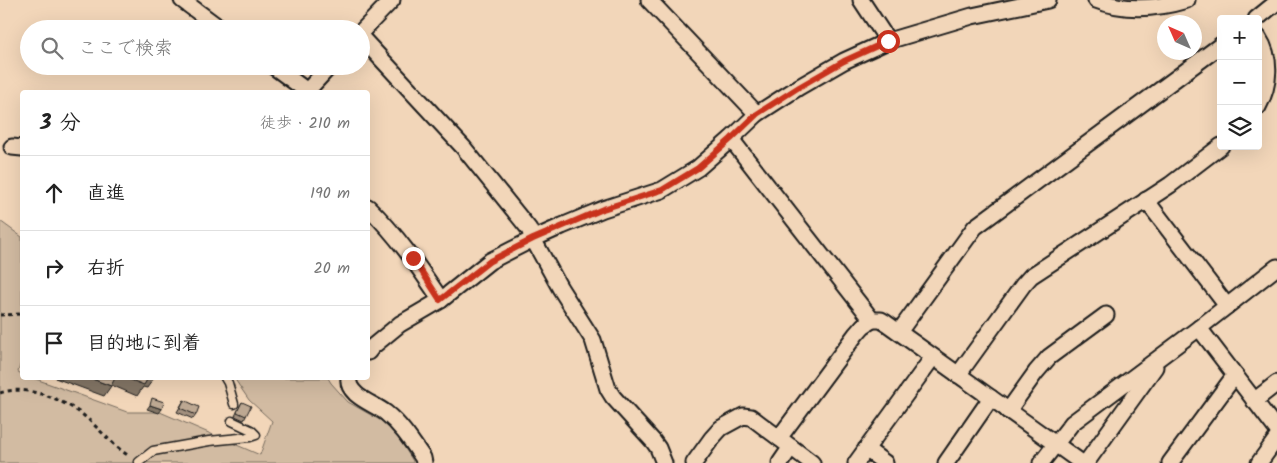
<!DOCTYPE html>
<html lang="ja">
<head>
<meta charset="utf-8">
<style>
	body { margin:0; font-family:Kalam,"Klee One",sans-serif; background:#f6f6f6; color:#222 }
	.controls { position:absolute; right:15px; top:15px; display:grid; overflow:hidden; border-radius:5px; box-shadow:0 5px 20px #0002 }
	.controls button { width:45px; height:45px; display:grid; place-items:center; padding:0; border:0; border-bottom:1px solid #e0e0e0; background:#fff; color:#222; font:25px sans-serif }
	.compass { position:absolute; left:1157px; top:15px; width:45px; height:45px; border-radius:50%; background:#fff; box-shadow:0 5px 20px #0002; rotate:315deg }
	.stop { position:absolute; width:15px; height:15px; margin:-11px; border:4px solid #c8321e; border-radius:50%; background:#fff }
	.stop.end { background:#c8321e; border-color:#fff; box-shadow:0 1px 5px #0008 }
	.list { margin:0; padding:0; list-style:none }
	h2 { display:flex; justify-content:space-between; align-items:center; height:65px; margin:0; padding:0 20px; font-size:21px }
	h2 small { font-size:16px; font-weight:400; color:#767676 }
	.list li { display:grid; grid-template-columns:32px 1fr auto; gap:15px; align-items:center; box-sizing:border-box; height:75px; padding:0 20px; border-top:1px solid #e0e0e0 }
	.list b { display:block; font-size:19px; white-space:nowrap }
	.list em { font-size:16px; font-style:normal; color:#767676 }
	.icon { flex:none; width:28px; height:28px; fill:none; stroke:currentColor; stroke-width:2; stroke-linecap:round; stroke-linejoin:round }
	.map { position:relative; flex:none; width:1277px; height:463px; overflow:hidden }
	.search { position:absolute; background:#fff; box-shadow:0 5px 20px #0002; left:20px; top:20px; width:350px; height:55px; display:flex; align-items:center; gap:12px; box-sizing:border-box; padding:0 18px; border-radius:28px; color:#767676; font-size:19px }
	.panel { position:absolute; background:#fff; box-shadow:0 5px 20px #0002; left:20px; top:90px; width:350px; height:290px; border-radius:5px }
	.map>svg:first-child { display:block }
	.green { fill:#d2bba2; stroke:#776c5f }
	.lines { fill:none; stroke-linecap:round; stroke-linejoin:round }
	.lane-casing { stroke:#1c1c1c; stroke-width:11 }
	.street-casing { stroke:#1c1c1c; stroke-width:19 }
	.path { stroke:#1c1c1c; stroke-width:3; stroke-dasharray:4 4; stroke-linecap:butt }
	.lane { stroke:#f2d6b9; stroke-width:8 }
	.street { stroke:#f2d6b9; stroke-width:15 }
	.wall { fill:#a3907e; stroke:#1c1c1c }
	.shaded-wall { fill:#847666; stroke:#1c1c1c }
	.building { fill:#bda892; stroke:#1c1c1c }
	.route { stroke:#c8321e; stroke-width:6 }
</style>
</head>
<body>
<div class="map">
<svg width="1277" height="463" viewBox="0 0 1277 463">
	<rect width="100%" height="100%" fill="#f2d6b9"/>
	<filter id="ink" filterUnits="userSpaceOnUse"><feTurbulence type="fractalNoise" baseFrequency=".02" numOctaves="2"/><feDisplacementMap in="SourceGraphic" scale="10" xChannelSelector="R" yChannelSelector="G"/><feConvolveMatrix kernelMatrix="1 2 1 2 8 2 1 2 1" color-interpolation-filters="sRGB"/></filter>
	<g filter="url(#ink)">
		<!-- green -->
		<polygon class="green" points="0,221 22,237 22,359 18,372 22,374 22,378 33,378 127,412 160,412 260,455 272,421 249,400 234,378 328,378 331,383 348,402 385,423 399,439 413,461 413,463 0,463"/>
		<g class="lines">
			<defs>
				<g id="lane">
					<polyline points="225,378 228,383 234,404"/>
					<polyline points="139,462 153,451 209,441 250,437 256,435 251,430 232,421"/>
				</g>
				<g id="street">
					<polyline points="182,0 221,29"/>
					<polyline points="649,0 757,114"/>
					<polyline points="861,0 888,41"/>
					<path d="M1096,0C1126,12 1157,9 1187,0"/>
					<polyline points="1256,19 1277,2"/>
					<polyline points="361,32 392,0"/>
					<polyline points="361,37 463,147 529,229 533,239 560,288 593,340 608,389 613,397 653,441 658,448 664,463"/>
					<path d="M1258,37C1272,58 1270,85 1258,107"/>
					<polyline points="273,66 307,91 330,66"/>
					<polyline points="731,139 872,320 881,320 886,323 1082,463"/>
					<polyline points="12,147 22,148"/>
					<polyline points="1146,200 1227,306"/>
					<path d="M368,207C397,235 418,266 441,300"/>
					<polyline points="1199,328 1277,430"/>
					<polyline points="899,332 975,227 1221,45"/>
					<polyline points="368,352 372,347 400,324 441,300 490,261 533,239 562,226 603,209 662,190 698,168 731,139 757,114 799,87 844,61 888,41 972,16 1048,0"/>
					<polyline points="958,375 1023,285 1031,276 1170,185 1221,146"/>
					<path d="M349,378C348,385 351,389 356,394C365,402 377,406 386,413C402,426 412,442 423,458L424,463"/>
					<polyline points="1254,401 1277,383"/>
					<polyline points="1008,411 1036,372 1049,357 1106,315"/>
					<polyline points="866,449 885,463"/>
					<polyline points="694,463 712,438 721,428 743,416 751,417 779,438"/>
					<polyline points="780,463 791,447"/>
					<polyline points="812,463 779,438 856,334 863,326 872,320"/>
					<polyline points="856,463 933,357"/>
					<polyline points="946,463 991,398"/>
					<polyline points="1041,463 1072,423 1199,328 1277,267"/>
					<polyline points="1086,463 1155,367"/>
					<polyline points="1170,463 1235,375"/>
					<polyline points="1259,463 1277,438"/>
				</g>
			</defs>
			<!-- lane casing -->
			<use href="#lane" class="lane-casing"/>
			<!-- street casing -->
			<use href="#street" class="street-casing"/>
			<!-- path -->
			<g class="path">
				<polyline points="0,315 22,314"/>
				<path d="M0,393C26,384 62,399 83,415C99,428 112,445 129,456"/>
			</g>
			<!-- lane -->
			<use href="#lane" class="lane"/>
			<!-- street -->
			<use href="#street" class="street"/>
		</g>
		<!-- wall -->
		<g class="wall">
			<polygon points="184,400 196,415 193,419 177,412"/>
			<polygon points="242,402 246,416 244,420 235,416"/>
		</g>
		<!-- shaded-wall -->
		<g class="shaded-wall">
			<polygon points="55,378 90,378 111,386 104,396"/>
			<polygon points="114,378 154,378 147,388 143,387 137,396 109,384"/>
			<polygon points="150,405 162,409 159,413 147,409"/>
		</g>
		<!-- building -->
		<g class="building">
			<polygon points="90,378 115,378 111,386"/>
			<polygon points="126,378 148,378 144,385"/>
			<polygon points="152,398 164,402 162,409 150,405"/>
			<polygon points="184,400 199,407 196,415 180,408"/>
			<polygon points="242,402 251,406 246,416 237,412"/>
		</g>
	</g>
	<g class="lines" filter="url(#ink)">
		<!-- route -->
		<polyline class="route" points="413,258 440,300 490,261 533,239 603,209 662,190 698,168 731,139 757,114 799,87 844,61 888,41"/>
	</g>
</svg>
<div class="controls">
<button>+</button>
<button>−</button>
<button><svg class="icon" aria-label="layers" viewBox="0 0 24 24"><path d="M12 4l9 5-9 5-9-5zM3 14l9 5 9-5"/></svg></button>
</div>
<svg class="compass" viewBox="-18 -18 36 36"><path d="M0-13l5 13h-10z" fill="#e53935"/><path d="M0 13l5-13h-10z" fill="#767676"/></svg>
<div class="stop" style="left:888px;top:41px"></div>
<div class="stop end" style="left:413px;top:258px"></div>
<div class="search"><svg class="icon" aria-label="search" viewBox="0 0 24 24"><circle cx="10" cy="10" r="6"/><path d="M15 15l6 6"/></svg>ここで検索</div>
<section class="panel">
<h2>3 分<small>徒歩 · 210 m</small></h2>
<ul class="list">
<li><svg class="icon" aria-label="ahead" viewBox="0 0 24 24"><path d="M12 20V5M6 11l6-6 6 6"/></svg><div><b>直進</b></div><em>190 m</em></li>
<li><svg class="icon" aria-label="right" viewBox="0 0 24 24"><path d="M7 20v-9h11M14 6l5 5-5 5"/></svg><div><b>右折</b></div><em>20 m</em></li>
<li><svg class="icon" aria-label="arrive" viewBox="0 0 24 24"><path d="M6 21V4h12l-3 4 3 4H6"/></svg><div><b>目的地に到着</b></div></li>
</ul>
</section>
</div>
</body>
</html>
